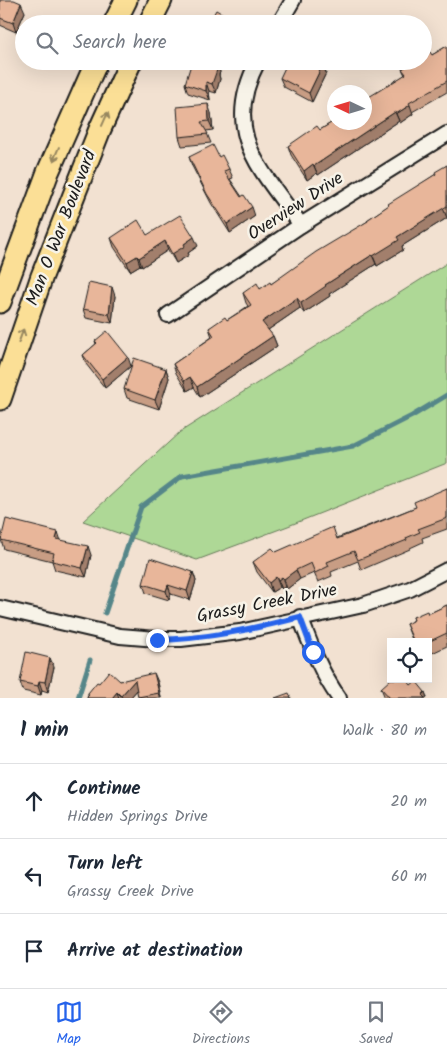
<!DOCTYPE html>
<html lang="en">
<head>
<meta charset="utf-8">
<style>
	body { margin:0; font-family:Kalam,sans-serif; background:#f6f6f7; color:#1f2937 }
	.controls { position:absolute; right:15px; bottom:15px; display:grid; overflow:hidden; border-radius:0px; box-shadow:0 5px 20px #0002 }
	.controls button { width:45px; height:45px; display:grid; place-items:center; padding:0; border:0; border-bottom:1px solid #e0e1e3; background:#fff; color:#1f2937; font:25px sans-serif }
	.compass { position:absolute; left:327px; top:85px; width:45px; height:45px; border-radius:50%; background:#fff; box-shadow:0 5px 20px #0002; rotate:274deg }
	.stop { position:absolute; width:15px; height:15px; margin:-11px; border:4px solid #2563eb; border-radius:50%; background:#fff }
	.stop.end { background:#2563eb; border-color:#fff; box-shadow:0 1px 5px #0008 }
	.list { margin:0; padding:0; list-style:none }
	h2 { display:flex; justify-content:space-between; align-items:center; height:65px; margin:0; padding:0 20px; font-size:21px }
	h2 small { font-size:16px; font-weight:400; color:#747a83 }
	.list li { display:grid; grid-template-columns:32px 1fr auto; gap:15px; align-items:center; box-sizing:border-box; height:75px; padding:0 20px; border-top:1px solid #e0e1e3 }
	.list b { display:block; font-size:19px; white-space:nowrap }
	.list p { margin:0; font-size:16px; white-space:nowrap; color:#747a83 }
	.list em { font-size:16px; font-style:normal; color:#747a83 }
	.icon { flex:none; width:28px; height:28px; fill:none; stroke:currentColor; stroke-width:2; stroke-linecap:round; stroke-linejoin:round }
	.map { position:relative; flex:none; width:447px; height:698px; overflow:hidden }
	.search { position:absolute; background:#fff; box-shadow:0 5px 20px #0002; left:15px; right:15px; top:15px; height:55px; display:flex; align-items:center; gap:12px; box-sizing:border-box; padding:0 18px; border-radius:28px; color:#747a83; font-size:19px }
	.sheet { height:290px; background:#fff }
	nav { display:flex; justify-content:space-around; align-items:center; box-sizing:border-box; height:70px; border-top:1px solid #e0e1e3; background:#fff; font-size:14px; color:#747a83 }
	nav a { display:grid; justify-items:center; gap:2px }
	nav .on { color:#2563eb }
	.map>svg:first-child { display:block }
	.green { fill:#aed896; stroke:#657a59 }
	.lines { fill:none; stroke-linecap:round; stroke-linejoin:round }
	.stream { stroke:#558689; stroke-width:5 }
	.minor-casing { stroke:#1c1c1c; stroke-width:18 }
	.primary-casing { stroke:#1c1c1c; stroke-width:25 }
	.minor { stroke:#f7f3e8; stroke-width:14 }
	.primary { stroke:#fbdf96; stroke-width:21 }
	.wall { fill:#c89d84; stroke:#1c1c1c }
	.shaded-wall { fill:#a27f6c; stroke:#1c1c1c }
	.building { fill:#e8b69a; stroke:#1c1c1c }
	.oneway { stroke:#97875f }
	.route { stroke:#2563eb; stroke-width:6 }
	.labels { text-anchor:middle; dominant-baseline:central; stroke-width:5; stroke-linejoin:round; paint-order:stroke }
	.street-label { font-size:18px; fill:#1c1c1c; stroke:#f7f3e8 }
</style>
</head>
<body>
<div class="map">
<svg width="447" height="698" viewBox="0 0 447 698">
	<rect width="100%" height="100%" fill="#f2e1d1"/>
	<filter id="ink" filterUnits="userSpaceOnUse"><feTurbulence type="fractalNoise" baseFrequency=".02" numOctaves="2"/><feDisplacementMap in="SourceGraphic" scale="10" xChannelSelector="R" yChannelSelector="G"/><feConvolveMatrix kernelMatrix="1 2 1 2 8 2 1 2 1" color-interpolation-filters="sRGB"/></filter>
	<g filter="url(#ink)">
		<!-- green -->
		<polygon class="green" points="447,263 447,463 288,526 197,560 83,521 180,432"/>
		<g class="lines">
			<!-- stream -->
			<g class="stream">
				<polyline points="105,613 141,507 182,476 353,446 412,416 447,395"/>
				<polyline points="78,698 90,660"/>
			</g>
			<defs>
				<g id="minor">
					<polyline points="279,24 293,0"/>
					<path d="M258,61C220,133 261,169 301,225"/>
					<polyline points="168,315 301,225 447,134"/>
					<polyline points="0,608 120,636 157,639 181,639 240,632 363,605 410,589 447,570"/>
					<path d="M300,617C311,646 321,673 339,698"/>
				</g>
				<g id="primary">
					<polyline points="114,24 126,0"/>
					<polyline points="149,24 161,0"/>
					<polyline points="0,302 48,172 97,61"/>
					<polyline points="0,399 42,276 100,129 131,61"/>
				</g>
			</defs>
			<!-- minor casing -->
			<use href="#minor" class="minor-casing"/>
			<!-- primary casing -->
			<use href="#primary" class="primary-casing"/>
			<!-- minor -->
			<use href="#minor" class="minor"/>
			<!-- primary -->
			<use href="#primary" class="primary"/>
		</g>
		<!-- wall -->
		<g class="wall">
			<polygon points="0,0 25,12 16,32 0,25"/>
			<polygon points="447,46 447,92 412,112 413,114 400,123 399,121 318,175 317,173 307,180 291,155 288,146 320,130 405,75 402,69 432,55"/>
			<polygon points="217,63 220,72 219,75 220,79 216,93 209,91 210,100 188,93 185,84"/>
			<polygon points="326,73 312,102 284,87 280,78"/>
			<polygon points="211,113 213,130 206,131 211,143 182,146 179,137"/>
			<polygon points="189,157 219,157 229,169 233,178 230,179 255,216 230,233 211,203 192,166"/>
			<polygon points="447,165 447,218 402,246 403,250 377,266 376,264 329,294 330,296 304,313 300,308 268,330 273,336 277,346 200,397 194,387 187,391 176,373 173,364 212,337 209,328 227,320 248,306 246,303 243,293 260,289 271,284 368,221 367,220 436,174"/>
			<polygon points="147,235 198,246 188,253 189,255 176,263 168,250 142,267 140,265 130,271 114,247 111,238"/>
			<polygon points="115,296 112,323 86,318 83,309"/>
			<polygon points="95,341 131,366 105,388 86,364 83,355 96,344"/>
			<polygon points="166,369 169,378 159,409 127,398 124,389"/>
			<polygon points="447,488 447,529 422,538 423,542 410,548 410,549 361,570 358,561 331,572 332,576 318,582 314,573 300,579 287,589 285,587 282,589 280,587 272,592 257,572 253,562 276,552 337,538 416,507"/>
			<polygon points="1,540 61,540 91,555 86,577 55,570 52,561 4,549"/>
			<polygon points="193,572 196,581 190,600 171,594 169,600 146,593 143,584"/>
			<polygon points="447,605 447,646 428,655 428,642 413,642 406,624 414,621 413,617 428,614"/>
			<polygon points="54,667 48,692 42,690 41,695 23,691 20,682"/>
			<polygon points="120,681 158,682 161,698 139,698 137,690 130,698 87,698 87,697 88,696 88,693 99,683"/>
			<polygon points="411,685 425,692 427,698 385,698 381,688"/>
		</g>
		<!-- shaded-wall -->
		<g class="shaded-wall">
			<polygon points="21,3 25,12 16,32 13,23"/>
			<polygon points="217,63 220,72 219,75 220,79 216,93 212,84 214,69"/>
			<polygon points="323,64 326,73 312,102 309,93"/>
			<polygon points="206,82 209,91 210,100 206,91"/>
			<polygon points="208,104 211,113 213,130 209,121"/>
			<polygon points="410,105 413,114 400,123 396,114"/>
			<polygon points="395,112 399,121 318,175 314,166"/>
			<polygon points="313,164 317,173 307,180 304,171"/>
			<polygon points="252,207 255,216 230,233 227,224"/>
			<polygon points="443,208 447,218 402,246 403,250 377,266 373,256 397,237"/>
			<polygon points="194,237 198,246 188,253 189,255 176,263 172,254 184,244"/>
			<polygon points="165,241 168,250 142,267 139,258"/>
			<polygon points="372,255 376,264 329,294 330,296 304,313 301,303 325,285"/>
			<polygon points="137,256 140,265 130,271 127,262"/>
			<polygon points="112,287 115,296 112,323 109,314"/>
			<polygon points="297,298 300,308 265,332 262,322"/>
			<polygon points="273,336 277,346 200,397 197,387"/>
			<polygon points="128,357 131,366 105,388 102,379"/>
			<polygon points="166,369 169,378 159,409 155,400"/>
			<polygon points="190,377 194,387 187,391 184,381"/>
			<polygon points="58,532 61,541 56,539"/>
			<polygon points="88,546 91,555 86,577 82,568"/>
			<polygon points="296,570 300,579 287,589 284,579"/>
			<polygon points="193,572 196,581 190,600 187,591"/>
			<polygon points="276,577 280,587 272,592 269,583"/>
			<polygon points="282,577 285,587 282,589 278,580"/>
			<polygon points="168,585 171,594 169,600 166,591"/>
			<polygon points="50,658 54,667 48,692 45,682"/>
			<polygon points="154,673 158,682 161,698 159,693"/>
			<polygon points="135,680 138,689 130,698 122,698 121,696"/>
			<polygon points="39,681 42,690 41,695 38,686"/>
			<polygon points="117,692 119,698 112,698"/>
			<polygon points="425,692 427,698 423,698 422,695"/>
		</g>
		<!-- building -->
		<g class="building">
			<polygon points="0,0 14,0 21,3 13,23 0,18"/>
			<polygon points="216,10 237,22 236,24 208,24"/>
			<polygon points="447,46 447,81 409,103 410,105 396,114 395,112 314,166 313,164 304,171 288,146 317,126 320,130 334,121 334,122 364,122 364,100 406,74 402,69 415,61 423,61 423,56 430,52 432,55"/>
			<polygon points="192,61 210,61 217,63 214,69 217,70 212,84 206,82 206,91 185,84"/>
			<polygon points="288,61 317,61 323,64 309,93 280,78"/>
			<polygon points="208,104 209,121 201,122 208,134 179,137 177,107"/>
			<polygon points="213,145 219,157 222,155 229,169 224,171 241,197 244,195 252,207 227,224 207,194 189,157"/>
			<polygon points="447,165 447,206 397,237 399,240 373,256 372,255 325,285 326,286 301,303 297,298 262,322 273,336 197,387 190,377 184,381 173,364 214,336 209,328 225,317 227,320 251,305 243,293 257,283 260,289 270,282 271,284 316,252 368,221 367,220 389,205 388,204 436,174 435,172"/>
			<polygon points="180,215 194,237 184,244 185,246 172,254 165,241 139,258 137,256 127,262 111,238 138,220 147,235"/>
			<polygon points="89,282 112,287 109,314 83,309"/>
			<polygon points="107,331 128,357 102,379 83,355 97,343 95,341"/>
			<polygon points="134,358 166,369 155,400 124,389"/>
			<polygon points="447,488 447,518 418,529 420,532 406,538 407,540 358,560 354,551 327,562 329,566 315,573 311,563 296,570 284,579 282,577 278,580 276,577 269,583 253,562 272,548 276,552 333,527 337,539 367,527 416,507 414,502"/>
			<polygon points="6,519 58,532 56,539 88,546 82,568 52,561 54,553 1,540"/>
			<polygon points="150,558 193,572 187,591 168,585 166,591 143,584"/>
			<polygon points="447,605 447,633 428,642 414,642 406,624 414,620 413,617 427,611 428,614"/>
			<polygon points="26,652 50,658 45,682 39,681 38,686 20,682"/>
			<polygon points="109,671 120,681 154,673 159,693 138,697 135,680 121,696 117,692 112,698 88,698 87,697 89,695 88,693 97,682 99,683"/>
			<polygon points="391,679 406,679 411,685 416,681 425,692 422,695 425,698 390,698 381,688"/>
			<polygon points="289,693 291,698 275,698"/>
		</g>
		<!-- one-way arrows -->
		<defs><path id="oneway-shaft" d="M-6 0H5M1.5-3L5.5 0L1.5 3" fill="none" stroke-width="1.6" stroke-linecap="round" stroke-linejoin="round" transform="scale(1.25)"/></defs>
		<g class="oneway">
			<use href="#oneway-shaft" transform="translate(105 119) rotate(-66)"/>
			<use href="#oneway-shaft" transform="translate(56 154) rotate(113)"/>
			<use href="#oneway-shaft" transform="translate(21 336) rotate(-70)"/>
		</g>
	</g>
	<g class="lines" filter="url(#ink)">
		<!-- route -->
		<path class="route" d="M157,640C206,639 253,629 300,617L313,652"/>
	</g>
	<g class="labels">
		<!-- street labels -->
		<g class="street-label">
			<text transform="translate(296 207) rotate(-33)">Overview Drive</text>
			<text transform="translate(62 228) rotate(-69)">Man O War Boulevard</text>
			<text transform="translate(267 604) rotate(-11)">Grassy Creek Drive</text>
		</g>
	</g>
</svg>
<div class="controls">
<button><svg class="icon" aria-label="locate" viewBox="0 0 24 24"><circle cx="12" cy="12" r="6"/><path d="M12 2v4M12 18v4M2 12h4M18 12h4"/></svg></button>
</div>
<svg class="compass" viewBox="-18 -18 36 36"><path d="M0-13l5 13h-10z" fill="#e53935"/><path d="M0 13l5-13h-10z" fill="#747a83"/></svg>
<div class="stop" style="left:313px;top:652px"></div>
<div class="stop end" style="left:157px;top:640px"></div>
<div class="search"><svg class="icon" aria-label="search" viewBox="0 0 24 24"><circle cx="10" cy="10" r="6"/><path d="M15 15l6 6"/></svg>Search here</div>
</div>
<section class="sheet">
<h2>1 min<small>Walk · 80 m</small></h2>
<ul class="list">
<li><svg class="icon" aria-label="ahead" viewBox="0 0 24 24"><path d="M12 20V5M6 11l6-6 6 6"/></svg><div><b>Continue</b><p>Hidden Springs Drive</p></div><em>20 m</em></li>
<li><svg class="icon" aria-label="left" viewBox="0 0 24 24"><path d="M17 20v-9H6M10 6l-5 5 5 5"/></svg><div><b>Turn left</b><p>Grassy Creek Drive</p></div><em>60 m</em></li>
<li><svg class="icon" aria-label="arrive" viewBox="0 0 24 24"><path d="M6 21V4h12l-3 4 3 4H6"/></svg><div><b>Arrive at destination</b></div></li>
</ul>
</section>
<nav>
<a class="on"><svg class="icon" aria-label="map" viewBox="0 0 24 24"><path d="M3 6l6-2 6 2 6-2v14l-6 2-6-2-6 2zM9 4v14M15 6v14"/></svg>Map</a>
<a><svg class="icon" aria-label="directions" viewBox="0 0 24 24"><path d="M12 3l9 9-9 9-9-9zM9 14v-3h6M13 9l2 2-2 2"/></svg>Directions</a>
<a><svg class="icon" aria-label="saved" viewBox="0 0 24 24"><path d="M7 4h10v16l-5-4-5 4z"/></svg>Saved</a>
</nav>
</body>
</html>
